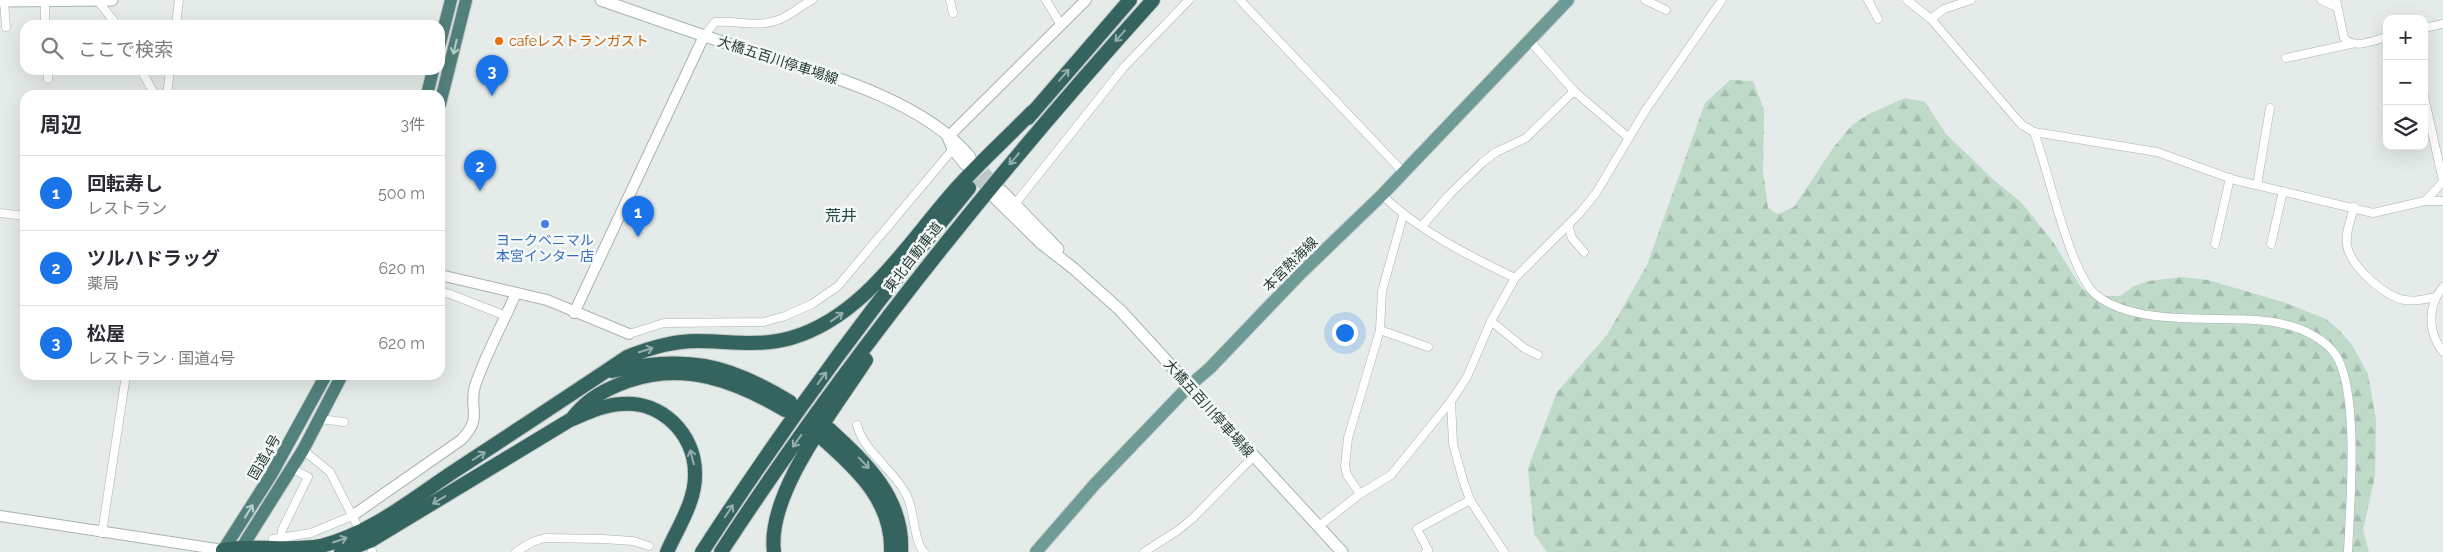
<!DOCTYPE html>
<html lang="ja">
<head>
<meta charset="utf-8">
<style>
	body { margin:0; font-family:Raleway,"Noto Sans JP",sans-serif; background:#f7f7f7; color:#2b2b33 }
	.controls { position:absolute; right:15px; top:15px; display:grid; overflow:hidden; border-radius:10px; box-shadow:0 5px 20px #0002 }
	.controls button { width:45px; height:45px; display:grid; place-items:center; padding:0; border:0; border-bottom:1px solid #e1e1e2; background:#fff; color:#2b2b33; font:25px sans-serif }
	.you { position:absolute; left:1344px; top:332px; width:18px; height:18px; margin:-12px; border:4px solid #fff; border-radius:50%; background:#1a73e8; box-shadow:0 0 0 8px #1a73e833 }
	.badge { display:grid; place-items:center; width:32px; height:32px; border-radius:50%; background:#1a73e8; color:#fff; font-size:16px; font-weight:700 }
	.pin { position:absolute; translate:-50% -41px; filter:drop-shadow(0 1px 2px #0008) }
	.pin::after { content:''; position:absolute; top:26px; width:18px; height:15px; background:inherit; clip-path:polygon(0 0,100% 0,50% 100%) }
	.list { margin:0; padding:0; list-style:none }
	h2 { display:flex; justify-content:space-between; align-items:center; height:65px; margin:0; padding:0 20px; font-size:21px }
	h2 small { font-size:16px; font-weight:400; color:#7c7c81 }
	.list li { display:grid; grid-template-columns:32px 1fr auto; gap:15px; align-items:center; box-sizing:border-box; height:75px; padding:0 20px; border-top:1px solid #e1e1e2 }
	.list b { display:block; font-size:19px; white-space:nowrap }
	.list p { margin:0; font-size:16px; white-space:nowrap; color:#7c7c81 }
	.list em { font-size:16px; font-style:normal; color:#7c7c81 }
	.icon { flex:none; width:28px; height:28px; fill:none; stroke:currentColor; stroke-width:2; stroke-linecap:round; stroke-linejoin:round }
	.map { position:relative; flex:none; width:2443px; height:552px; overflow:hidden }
	.search { position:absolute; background:#fff; box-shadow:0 5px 20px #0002; left:20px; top:20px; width:425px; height:55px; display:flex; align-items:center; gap:12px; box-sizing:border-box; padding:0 18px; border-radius:15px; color:#7c7c81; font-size:19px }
	.panel { position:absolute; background:#fff; box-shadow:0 5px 20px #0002; left:20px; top:90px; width:425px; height:290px; border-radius:15px }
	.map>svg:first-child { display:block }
	.forest { fill:url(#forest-firs) }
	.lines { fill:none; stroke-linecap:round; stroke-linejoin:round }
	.secondary-tunnel { stroke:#bec8c5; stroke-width:11; stroke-dasharray:11 5.5; stroke-linecap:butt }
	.minor-casing { stroke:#a7b3b0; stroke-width:9 }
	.tertiary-casing { stroke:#a7b3b0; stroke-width:12 }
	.secondary-casing { stroke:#a3b6b1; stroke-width:13 }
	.primary-casing { stroke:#c2c8c7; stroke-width:14 }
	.trunk-casing { stroke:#c2c8c7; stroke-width:14 }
	.motorway-casing { stroke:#c2c8c7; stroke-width:16 }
	.minor { stroke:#fff; stroke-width:8 }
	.tertiary { stroke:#fff; stroke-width:10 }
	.secondary { stroke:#fff; stroke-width:11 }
	.primary { stroke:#6e9c95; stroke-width:12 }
	.trunk { stroke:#52807a; stroke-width:12 }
	.motorway { stroke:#35645f; stroke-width:14 }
	.oneway { stroke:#94aeab }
	.oneway2 { stroke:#bbcecb }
	.food-dot { fill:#e8710a; stroke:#f4f8f7; stroke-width:2 }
	.shop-dot { fill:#3f7fe0; stroke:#f4f8f7; stroke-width:2 }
	.labels { text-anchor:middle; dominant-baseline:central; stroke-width:5; stroke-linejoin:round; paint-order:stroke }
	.food-label { font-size:14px; fill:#c56008; stroke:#f4f8f7; text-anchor:start }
	.street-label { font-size:14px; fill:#253b37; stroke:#f4f8f7 }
	.shop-label { font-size:14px; fill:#366cbe; stroke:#f4f8f7 }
	.quarter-label { font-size:16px; fill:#244b46; stroke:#f4f8f7 }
</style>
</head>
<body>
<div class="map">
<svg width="2443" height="552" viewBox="0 0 2443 552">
	<defs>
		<pattern id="forest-firs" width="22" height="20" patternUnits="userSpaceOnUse" patternTransform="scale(1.25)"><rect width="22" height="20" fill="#bfdac9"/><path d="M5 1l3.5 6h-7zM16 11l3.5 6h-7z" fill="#a4bcad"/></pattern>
	</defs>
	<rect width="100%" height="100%" fill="#e4ebe9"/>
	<!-- forest -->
	<polygon class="forest" points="1730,80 1753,81 1764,110 1763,171 1768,208 1778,214 1794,207 1833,148 1852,125 1869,114 1905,98 1925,102 1946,134 1995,181 2021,202 2053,242 2082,289 2101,296 2120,296 2134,286 2149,281 2182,277 2208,280 2283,302 2326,319 2339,330 2352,345 2368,374 2376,420 2375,476 2363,530 2369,552 1547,552 1534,534 1528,468 1557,392 1607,335 1647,265 1705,103"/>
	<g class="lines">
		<!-- secondary-tunnel -->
		<g class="secondary-tunnel">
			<polyline points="973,160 1000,189"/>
			<polyline points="966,166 994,197"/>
		</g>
		<defs>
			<g id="minor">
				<polyline points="45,0 45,25"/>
				<polyline points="950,0 953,13"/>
				<polyline points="1046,0 1061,25"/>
				<polyline points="1240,0 1403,172"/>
				<polyline points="1645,0 1666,10"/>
				<polyline points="1868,0 1878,19"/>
				<polyline points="1907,0 1931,19 2014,116 2022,125 2034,132 2157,152 2235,180 2373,213 2425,201 2443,182"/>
				<polyline points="2321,0 2337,7"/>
				<path d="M2336,0L2344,38C2354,50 2374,40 2387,37"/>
				<polyline points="4,1 6,27"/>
				<polyline points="98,1 117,25"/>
				<polyline points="1931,19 1944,9 1971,0"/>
				<polyline points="176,25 179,0"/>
				<polyline points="2424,28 2443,24"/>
				<path d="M704,36L715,22C736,20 757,28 778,20C790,16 800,6 812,0"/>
				<polyline points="1529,40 1574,91 1629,138"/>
				<polyline points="2286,58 2351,44"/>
				<polyline points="48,70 48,79"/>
				<polyline points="141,70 155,95"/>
				<polyline points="167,95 170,70"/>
				<polyline points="2424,96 2443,181"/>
				<path d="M2034,132C2048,169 2069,270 2095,294C2117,313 2153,317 2181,318C2212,320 2255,317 2283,324C2301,328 2324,338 2335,354C2360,389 2350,507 2348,552"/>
				<polyline points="2257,185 2270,108"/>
				<path d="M1382,195C1419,231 1469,256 1515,278"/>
				<polyline points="2425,201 2443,201"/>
				<polyline points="1015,204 1124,67 1189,0"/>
				<path d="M2354,207C2351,219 2345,233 2347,245C2350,266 2385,297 2405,300C2415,302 2426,299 2436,297"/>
				<polyline points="0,213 25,216"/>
				<polyline points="1568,225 1572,238 1584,252"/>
				<polyline points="1422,226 1450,194 1483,162 1496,152 1526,138 1574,91"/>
				<polyline points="2215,244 2230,178"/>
				<polyline points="2271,244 2283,191"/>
				<path d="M2443,287C2427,306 2428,333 2443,352"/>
				<polyline points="440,292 450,294 506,316"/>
				<polyline points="1491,321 1524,348 1538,355"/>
				<polyline points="1380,330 1428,347"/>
				<polyline points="629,334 664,323 764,322 785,316 812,304 838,286 953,149"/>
				<polyline points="320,419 344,422"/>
				<path d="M857,425C864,452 893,469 906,494C915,510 913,540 924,552"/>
				<polyline points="303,450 330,472 356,523"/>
				<polyline points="1360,494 1347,475 1345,466 1348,438 1380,330 1382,291 1403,216"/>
				<polyline points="1319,526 1360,494 1391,475 1451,401"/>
				<polyline points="102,533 126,375"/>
				<polyline points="281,537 282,530 308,477 291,468"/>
				<polyline points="273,539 311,533 352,516"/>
				<polyline points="372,551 372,552"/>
				<polyline points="516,552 532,542 545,538 603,539 633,541 649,546"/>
				<polyline points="1144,552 1177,531 1192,519 1253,457"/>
				<polyline points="1426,552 1428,550 1417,529 1470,500"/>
				<polyline points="1504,552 1470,500 1463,480 1453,444 1451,401 1467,377 1491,321 1515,278 1579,214 1596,193 1645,111 1722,0"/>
			</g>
			<g id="tertiary">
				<polyline points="948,137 1086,0"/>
				<polyline points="440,275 547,300 629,334"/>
				<polyline points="574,313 704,36"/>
				<polyline points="0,516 223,550"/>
				<path d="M352,516L461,440C484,417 468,409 475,386C485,355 503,324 516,293"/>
			</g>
			<g id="secondary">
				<path d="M601,0C647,16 694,33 741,48C814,71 919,96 970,157"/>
				<polyline points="0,1 112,0"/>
				<polyline points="948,137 953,149 965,164"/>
				<polyline points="1002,191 1058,249"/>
				<polyline points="995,198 1042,244 1073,268 1120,310 1342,552"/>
			</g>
			<polyline id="primary" points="1036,552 1095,484 1189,386 1210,368 1299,275 1382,195 1568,0"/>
			<g id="trunk">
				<polyline points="440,43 451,0"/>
				<polyline points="427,95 433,70"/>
				<polyline points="440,104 466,0"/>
				<polyline points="222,552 271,475 326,375"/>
				<polyline points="239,552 303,450 342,375"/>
			</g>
			<g id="motorway">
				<polyline points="1028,118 1130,0"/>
				<path d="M612,371C684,355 727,363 790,402"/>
				<path d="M574,416C589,398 606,389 628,381C684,361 736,381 785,410"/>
				<path d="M829,429C866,463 904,498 901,552"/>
				<path d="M823,439C857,469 893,502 891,552"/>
				<path d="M223,550C256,544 288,552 321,546C370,534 411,500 453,472C511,434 569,396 627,357C649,348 673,341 697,341C728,341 760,347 791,338C864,317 907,244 955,190C979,163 1007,138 1032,112"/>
				<path d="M341,552L370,541L570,420C587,413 603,405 621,404C661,400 695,434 695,473C696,501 678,527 667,552"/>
				<path d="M702,552C784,426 873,304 969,188"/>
				<path d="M721,552C849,356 996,174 1153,0"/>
				<path d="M774,552C766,494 835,408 866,360"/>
			</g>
		</defs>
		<!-- minor casing -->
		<use href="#minor" class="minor-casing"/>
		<!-- tertiary casing -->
		<use href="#tertiary" class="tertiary-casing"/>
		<!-- secondary casing -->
		<use href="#secondary" class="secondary-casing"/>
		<!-- primary casing -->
		<use href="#primary" class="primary-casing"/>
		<!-- trunk casing -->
		<use href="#trunk" class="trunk-casing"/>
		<!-- motorway casing -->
		<use href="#motorway" class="motorway-casing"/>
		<!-- minor -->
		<use href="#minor" class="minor"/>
		<!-- tertiary -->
		<use href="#tertiary" class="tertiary"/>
		<!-- secondary -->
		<use href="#secondary" class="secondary"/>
		<!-- primary -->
		<use href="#primary" class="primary"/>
		<!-- trunk -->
		<use href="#trunk" class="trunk"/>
		<!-- motorway -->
		<use href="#motorway" class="motorway"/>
	</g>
	<!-- one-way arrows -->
	<defs><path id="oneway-shaft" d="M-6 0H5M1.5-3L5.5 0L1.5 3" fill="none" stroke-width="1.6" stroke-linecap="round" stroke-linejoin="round" transform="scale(1.25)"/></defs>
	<g class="oneway">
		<use href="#oneway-shaft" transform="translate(1120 36) rotate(132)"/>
		<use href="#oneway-shaft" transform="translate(1064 75) rotate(-49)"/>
		<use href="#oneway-shaft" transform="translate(1014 159) rotate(130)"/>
		<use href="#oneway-shaft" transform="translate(837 317) rotate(-36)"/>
		<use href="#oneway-shaft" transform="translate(646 350) rotate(-17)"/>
		<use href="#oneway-shaft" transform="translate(822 378) rotate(-54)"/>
		<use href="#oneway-shaft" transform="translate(797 441) rotate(125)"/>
		<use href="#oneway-shaft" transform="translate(479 456) rotate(-32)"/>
		<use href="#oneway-shaft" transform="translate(692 457) rotate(-104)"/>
		<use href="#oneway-shaft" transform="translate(864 463) rotate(46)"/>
		<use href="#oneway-shaft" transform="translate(439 500) rotate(149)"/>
		<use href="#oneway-shaft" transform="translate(729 511) rotate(-56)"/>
		<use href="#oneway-shaft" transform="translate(340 540) rotate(-19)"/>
	</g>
	<g class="oneway2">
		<use href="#oneway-shaft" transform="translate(455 47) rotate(103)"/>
		<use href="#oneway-shaft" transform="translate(249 511) rotate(-58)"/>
	</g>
	<!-- markers -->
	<circle class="food-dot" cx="499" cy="41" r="5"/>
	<circle class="shop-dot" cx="545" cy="224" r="5"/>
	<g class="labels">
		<!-- food labels -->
		<g class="food-label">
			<text x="509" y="41">cafeレストランガスト</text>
		</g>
		<!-- street labels -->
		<g class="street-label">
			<text transform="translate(778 60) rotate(18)">大橋五百川停車場線</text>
			<text transform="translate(913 257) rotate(-52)">東北自動車道</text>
			<text transform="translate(1290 264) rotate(-45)">本宮熱海線</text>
			<text transform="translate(1209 408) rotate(48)">大橋五百川停車場線</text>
			<text transform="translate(264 457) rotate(-60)">国道4号</text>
		</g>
		<!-- shop labels -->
		<g class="shop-label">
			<text x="545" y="240">ヨークベニマル<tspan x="545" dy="16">本宮インター店</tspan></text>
		</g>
		<!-- quarter labels -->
		<g class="quarter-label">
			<text x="841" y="215">荒井</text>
		</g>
	</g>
</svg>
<div class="controls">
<button>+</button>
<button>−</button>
<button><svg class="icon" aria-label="layers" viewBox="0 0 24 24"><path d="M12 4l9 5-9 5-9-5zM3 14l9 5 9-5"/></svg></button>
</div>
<div class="you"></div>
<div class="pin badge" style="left:638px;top:237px">1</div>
<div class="pin badge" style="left:480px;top:191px">2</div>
<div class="pin badge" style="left:492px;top:96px">3</div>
<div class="search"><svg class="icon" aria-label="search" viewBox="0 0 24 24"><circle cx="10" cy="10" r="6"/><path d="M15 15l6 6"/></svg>ここで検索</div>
<section class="panel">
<h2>周辺<small>3件</small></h2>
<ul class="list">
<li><span class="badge">1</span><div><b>回転寿し</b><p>レストラン</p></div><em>500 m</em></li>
<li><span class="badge">2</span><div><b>ツルハドラッグ</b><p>薬局</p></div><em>620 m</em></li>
<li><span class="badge">3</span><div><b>松屋</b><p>レストラン · 国道4号</p></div><em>620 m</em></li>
</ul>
</section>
</div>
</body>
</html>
